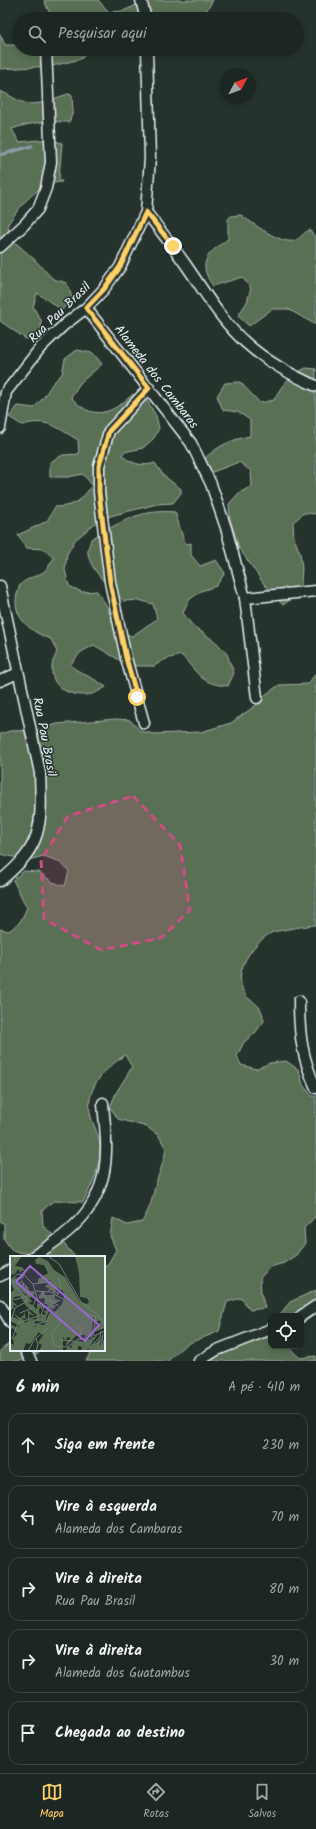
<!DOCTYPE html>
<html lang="pt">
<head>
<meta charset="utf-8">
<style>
	body { margin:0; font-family:Kalam,sans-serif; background:#252e2a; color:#f1f3f6 }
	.controls { position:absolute; right:12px; bottom:12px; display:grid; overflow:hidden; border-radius:8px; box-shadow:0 2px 6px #0003 }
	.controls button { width:36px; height:36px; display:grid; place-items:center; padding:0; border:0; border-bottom:1px solid #3a4340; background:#1c2622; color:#f1f3f6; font:20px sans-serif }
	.compass { position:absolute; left:220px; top:68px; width:36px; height:36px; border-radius:50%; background:#1c2622; box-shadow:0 2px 6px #0003; rotate:49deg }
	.stop { position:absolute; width:12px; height:12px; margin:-9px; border:3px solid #ffd166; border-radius:50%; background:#fff }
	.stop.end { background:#ffd166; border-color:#fff; box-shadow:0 1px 4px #0008 }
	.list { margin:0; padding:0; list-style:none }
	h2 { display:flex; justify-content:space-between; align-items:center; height:52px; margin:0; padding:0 16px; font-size:17px }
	h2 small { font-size:13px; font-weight:400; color:#a0a5a5 }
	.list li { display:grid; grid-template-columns:26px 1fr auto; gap:12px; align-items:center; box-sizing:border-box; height:64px; margin:0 8px 8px; padding:0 8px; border:1px solid #3a4340; border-radius:12px }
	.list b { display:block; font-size:15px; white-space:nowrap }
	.list p { margin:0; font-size:13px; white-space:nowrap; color:#a0a5a5 }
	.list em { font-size:13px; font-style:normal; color:#a0a5a5 }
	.icon { flex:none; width:22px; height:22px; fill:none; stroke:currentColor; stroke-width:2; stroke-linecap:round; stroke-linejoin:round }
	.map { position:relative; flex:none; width:316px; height:1361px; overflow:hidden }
	.search { position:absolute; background:#1c2622; box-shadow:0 2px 6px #0003; left:12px; right:12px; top:12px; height:44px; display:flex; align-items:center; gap:10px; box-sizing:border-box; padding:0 14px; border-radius:22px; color:#a0a5a5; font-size:15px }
	.sheet { height:412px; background:#1c2622 }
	nav { display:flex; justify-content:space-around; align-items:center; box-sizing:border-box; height:56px; border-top:1px solid #3a4340; background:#1c2622; font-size:11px; color:#a0a5a5 }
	nav a { display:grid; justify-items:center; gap:2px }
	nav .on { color:#ffd166 }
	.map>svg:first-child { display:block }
	.green { fill:#5a7054; stroke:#a1b0a6 }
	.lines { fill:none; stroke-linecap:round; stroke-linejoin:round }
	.stream { stroke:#8a9ea8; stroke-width:3 }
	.minor-casing { stroke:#e8f1f8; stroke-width:13 }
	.minor { stroke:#26332d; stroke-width:10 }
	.route { stroke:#ffd166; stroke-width:5 }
	.marked { fill:#cc4e82; fill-opacity:0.2; stroke:#cc4e82; stroke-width:3; stroke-dasharray:8 5; stroke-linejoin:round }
	.labels { text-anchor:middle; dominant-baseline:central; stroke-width:3; stroke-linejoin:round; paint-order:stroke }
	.street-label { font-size:13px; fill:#e8f1f8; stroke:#26332d }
	.inset-river { fill:none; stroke:#4c6672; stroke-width:2 }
	.inset-road { fill:none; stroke:#747f7e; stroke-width:1 }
	.view { fill:#9c67d0; fill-opacity:0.15; stroke:#9c67d0; stroke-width:2 }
	.inset-edge { fill:none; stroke:#e8f1f8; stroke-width:2 }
</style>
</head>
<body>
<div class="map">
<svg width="316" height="1361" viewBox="0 0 316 1361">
	<rect width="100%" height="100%" fill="#26332d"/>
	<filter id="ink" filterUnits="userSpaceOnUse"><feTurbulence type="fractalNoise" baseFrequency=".025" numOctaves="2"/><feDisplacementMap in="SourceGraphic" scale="8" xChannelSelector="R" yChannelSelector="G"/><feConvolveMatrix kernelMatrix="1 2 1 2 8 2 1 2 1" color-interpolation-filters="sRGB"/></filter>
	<g filter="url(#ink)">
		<!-- green -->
		<g class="green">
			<polygon points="44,0 98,0 109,12 123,11 148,0 213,0 207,10 199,15 175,19 57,19 50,14"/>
			<polygon points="0,34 5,45 19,45 19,49 90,49 81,59 52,66 0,69"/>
			<path d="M0,91C8,94 14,99 22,102C36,108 54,98 68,94L72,95L73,112L69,122C49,121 31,122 12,129L19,142L49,139L62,143L59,178L62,182C37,183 21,205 8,224L10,238L33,258L53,279L67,283L72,298L62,310L37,293L33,307L41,320L42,337L26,339L0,321Z"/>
			<path d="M241,215C252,223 280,244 294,241C301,239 303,232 310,230L316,239V325L288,309H272L249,326L238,316L247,302L251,288L242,277L213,286C196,262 208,253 228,239V219L231,216Z"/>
			<path d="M77,350L93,353L102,364L80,383L71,397C92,422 112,414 133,394L148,402L156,416L159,428L154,438L143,448L124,452L122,455C130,464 144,467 155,463L164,476L181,489V493L173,503L157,504L114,515L99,520L75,540L67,554L65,570L69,586L82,592L97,591L105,603L117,631L132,636L157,619L153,604L139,600L124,601C112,591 91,571 88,554C87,550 90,543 91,539C121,522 139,509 175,512L184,541L187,544L191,543V555L200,566L216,560L225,573L216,586L201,591L189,600L183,613L192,625L217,643L227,654L234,673L228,686C199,684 199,673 181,655L166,659L154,666H136L121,661L94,645L81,652L70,665C82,675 93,677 106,687C101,690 96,693 92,694C73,698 50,689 52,667C52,662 55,657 57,652L51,639C32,633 11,617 17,594C18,592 19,587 20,585C26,578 37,577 45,571C48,568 51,562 54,558L43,549L26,548L18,535L47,521L55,507C76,506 81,501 92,485L83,474L68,477H50V462L63,455L79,454L78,440C56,427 48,418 22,425L9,417L18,406L34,408L44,397L52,384L62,374L65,359Z"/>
			<path d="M306,368L316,369V514L304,513L293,522L294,538L300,553L302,568L301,583L295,596L283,605L264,584L239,548L230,519L229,504L239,493L252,486L251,471L239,462L210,473L198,465C213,449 228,440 250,436V420L238,412L223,410L217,396L225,383L240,382L260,403L274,400C282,384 290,375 306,368Z"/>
			<path d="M316,673V925C312,925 273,931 271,933C256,941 237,965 241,983C244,1001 251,997 259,1007C262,1010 263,1017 264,1021L255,1033L244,1042L237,1056L241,1065L256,1069L270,1063L286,1061L299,1070L303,1085L312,1096H316V1216L304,1228L305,1243L296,1255L284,1263L270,1267L260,1278L261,1293L265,1308L250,1310L241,1298L227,1302L219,1331C196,1342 186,1340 168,1361H86L91,1352L89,1350H104V1266L108,1264L116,1250L110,1236L113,1218L127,1225L142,1222C151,1207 152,1199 156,1183C160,1171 164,1161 166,1149L159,1136L147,1127L118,1119L110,1107L116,1093L132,1067L125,1055C103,1070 84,1089 91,1117C94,1127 100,1136 100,1147C101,1165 92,1186 83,1202L53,1201L42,1211L43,1226L65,1245L75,1257H31L27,1254L12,1250L4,1239V1224L0,1221V929L9,931L20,922L27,908L13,880L24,871L39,872L52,882L65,886L69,871L58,861L44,856L28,860L0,854V734L10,731L39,730L57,724L115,719L130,720L140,731L154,734L201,732L231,723L255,706L265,695L279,685L308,684Z"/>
			<polygon points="316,1290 316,1314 301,1324 301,1316 282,1316 281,1313 290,1302"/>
			<polygon points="260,1337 271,1339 271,1346 287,1346 300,1358 316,1356 316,1361 206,1361 217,1352"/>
			<polygon points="11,1342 11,1350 43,1350 32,1357 25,1358 21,1361 0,1361 0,1351"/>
		</g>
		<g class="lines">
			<!-- stream -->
			<polyline class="stream" points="0,155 32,146"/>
			<defs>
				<g id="minor">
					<polyline points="141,0 146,19"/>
					<path d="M146,212C160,230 175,249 188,268C206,294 222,322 246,343C266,361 291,375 316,386"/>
					<polyline points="0,247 24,225 38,209 46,188 51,162 46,49"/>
					<polyline points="86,308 191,443 211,484 226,528 245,598 257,698"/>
					<polyline points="0,428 6,392 41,347 64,325 86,308 104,289 120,267 146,212 150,158 147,49"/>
					<path d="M0,586L40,773C42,826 43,846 0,881"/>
					<polyline points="245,598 316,591"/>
					<polyline points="0,681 18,673"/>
					<polyline points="144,723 126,658 110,582 99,492 99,466 109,431 149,388"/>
					<path d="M299,1001C299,1034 302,1058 316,1088"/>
					<path d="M32,1257C73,1232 105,1205 106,1152C107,1136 104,1119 103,1103"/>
					<polyline points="0,1276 11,1270"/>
					<polyline points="0,1305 11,1323"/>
					<polyline points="301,1316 316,1306"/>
					<polyline points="25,1350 31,1361"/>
					<polyline points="199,1361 217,1350 271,1329"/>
				</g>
			</defs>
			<!-- minor casing -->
			<use href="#minor" class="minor-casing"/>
			<!-- minor -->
			<use href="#minor" class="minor"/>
		</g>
	</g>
	<g class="lines" filter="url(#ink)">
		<!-- route -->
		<polyline class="route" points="137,697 126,658 110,582 99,492 99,466 109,431 149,388 86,308 104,289 120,267 146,212 173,246"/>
	</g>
	<!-- marked area -->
	<path class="marked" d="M133,796L180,845L190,910L161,938L101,950L44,919L41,860L68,816Z"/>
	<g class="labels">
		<!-- street labels -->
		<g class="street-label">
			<text transform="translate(60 313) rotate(-44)">Rua Pau Brasil</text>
			<text transform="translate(156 377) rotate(52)">Alameda dos Cambaras</text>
			<text transform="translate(44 737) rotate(79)">Rua Pau Brasil</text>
		</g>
	</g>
	<!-- overview -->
	<g transform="translate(10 1256)">
		<rect width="95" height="95" fill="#26332d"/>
		<path d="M3,0H12L5,10L12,11L16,16L13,22L7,25L9,27L13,23L9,31L14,26V31L16,29L18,35H24L25,38L20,42L11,35L13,32L9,35L21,44L22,46H18L27,53V47L33,49L32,54L30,51L29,54L30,63L31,58L36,59L34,55L39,54L35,66L25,65V71L27,68L34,69L40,58H43L52,48L54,40L53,35L48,32L45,34L49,38L43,37L41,34L38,36L39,32L35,31L41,23L34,27H28V23L38,17L34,9L26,8L25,4L29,1L38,5L44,14L55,21L70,46L77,48L79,46L77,42L70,41L69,17L65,0H95V72L84,76L91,65H87L86,69L83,61L82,82L77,80L76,85L81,84L88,78L80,90L87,86L92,80L90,88L91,92L95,79V95H80L78,92L77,95H71L72,91L68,90V95H29L32,89L28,87L33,79L29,76L20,88L16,87L13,95H0V87L4,89L3,82L7,78L3,72L0,74V68L6,71L10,70L0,65L2,60L9,64L3,57L10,62L14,59V55L16,63L12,62L15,67L18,65V54L25,60L19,58L20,66L21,62L25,64L28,60L16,50L10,40L4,41L3,46L8,50L3,49L4,52L0,55V37L4,34L0,25L4,22L12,21L14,15L12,14L11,17L8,13L5,18L0,19V2ZM67,79H75L74,86L66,84L61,89L62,92L58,90L56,94H53V81L55,84L58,81L61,82L56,87V90ZM29,36V39L32,36H35V39H45V43L51,44L43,49L46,50L44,53L38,52L37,48H34L35,42L29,43Z" fill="#5a7054" fill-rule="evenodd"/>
		<path class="inset-river" d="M4,36L9,37L15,31"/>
		<path class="inset-road" d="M38,0L49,8L71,46L88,59L95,69M0,12L7,0M3,23L4,29L18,43M0,24L8,18L14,19L23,28L28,45L50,60V67L42,78L44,90L57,91L68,83L80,84L84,81M23,28L40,26M26,35L40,36L53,43M32,35L34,41L49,50M47,40L51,32L48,21M4,44L17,40M70,54L86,61L83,80M10,57L22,52L26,43M0,67L5,52L16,46L19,38L18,32L11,25M24,69L37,65L41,54M66,69L71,74L70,83M84,80L95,75M2,83L8,67L31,59L34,51M49,84L64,85M82,89L90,81L91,75M91,92L93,78M18,95L24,84L38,72M26,95L28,89L26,82"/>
		<path class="view" d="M20,10L89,69L75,85L6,26Z"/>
		<rect width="95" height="95" class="inset-edge"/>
	</g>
</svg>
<div class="controls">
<button><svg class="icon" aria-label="locate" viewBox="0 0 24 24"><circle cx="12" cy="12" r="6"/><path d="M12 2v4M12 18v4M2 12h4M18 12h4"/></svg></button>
</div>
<svg class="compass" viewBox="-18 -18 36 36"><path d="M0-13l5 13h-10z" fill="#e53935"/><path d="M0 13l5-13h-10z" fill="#a0a5a5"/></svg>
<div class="stop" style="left:137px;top:697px"></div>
<div class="stop end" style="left:173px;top:246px"></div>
<div class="search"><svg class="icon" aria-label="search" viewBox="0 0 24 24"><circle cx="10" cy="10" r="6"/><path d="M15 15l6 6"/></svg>Pesquisar aqui</div>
</div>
<section class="sheet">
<h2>6 min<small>A pé · 410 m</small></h2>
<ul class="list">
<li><svg class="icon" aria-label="ahead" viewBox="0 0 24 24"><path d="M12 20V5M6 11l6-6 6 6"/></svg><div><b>Siga em frente</b></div><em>230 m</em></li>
<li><svg class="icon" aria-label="left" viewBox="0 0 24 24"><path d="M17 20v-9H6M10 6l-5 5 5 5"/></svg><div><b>Vire à esquerda</b><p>Alameda dos Cambaras</p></div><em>70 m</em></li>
<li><svg class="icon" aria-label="right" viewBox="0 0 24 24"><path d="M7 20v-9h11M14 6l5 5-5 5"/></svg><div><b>Vire à direita</b><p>Rua Pau Brasil</p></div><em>80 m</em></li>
<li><svg class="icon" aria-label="right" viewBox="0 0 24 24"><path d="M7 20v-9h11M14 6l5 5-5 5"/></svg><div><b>Vire à direita</b><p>Alameda dos Guatambus</p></div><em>30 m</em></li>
<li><svg class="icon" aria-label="arrive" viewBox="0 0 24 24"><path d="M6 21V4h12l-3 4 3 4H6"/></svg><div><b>Chegada ao destino</b></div></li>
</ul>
</section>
<nav>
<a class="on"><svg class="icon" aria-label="map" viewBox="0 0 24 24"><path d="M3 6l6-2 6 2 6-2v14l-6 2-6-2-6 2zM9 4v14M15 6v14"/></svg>Mapa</a>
<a><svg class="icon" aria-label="directions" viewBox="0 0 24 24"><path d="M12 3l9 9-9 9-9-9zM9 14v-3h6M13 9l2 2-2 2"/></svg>Rotas</a>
<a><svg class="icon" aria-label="saved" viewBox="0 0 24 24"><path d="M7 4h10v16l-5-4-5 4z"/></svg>Salvos</a>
</nav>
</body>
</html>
